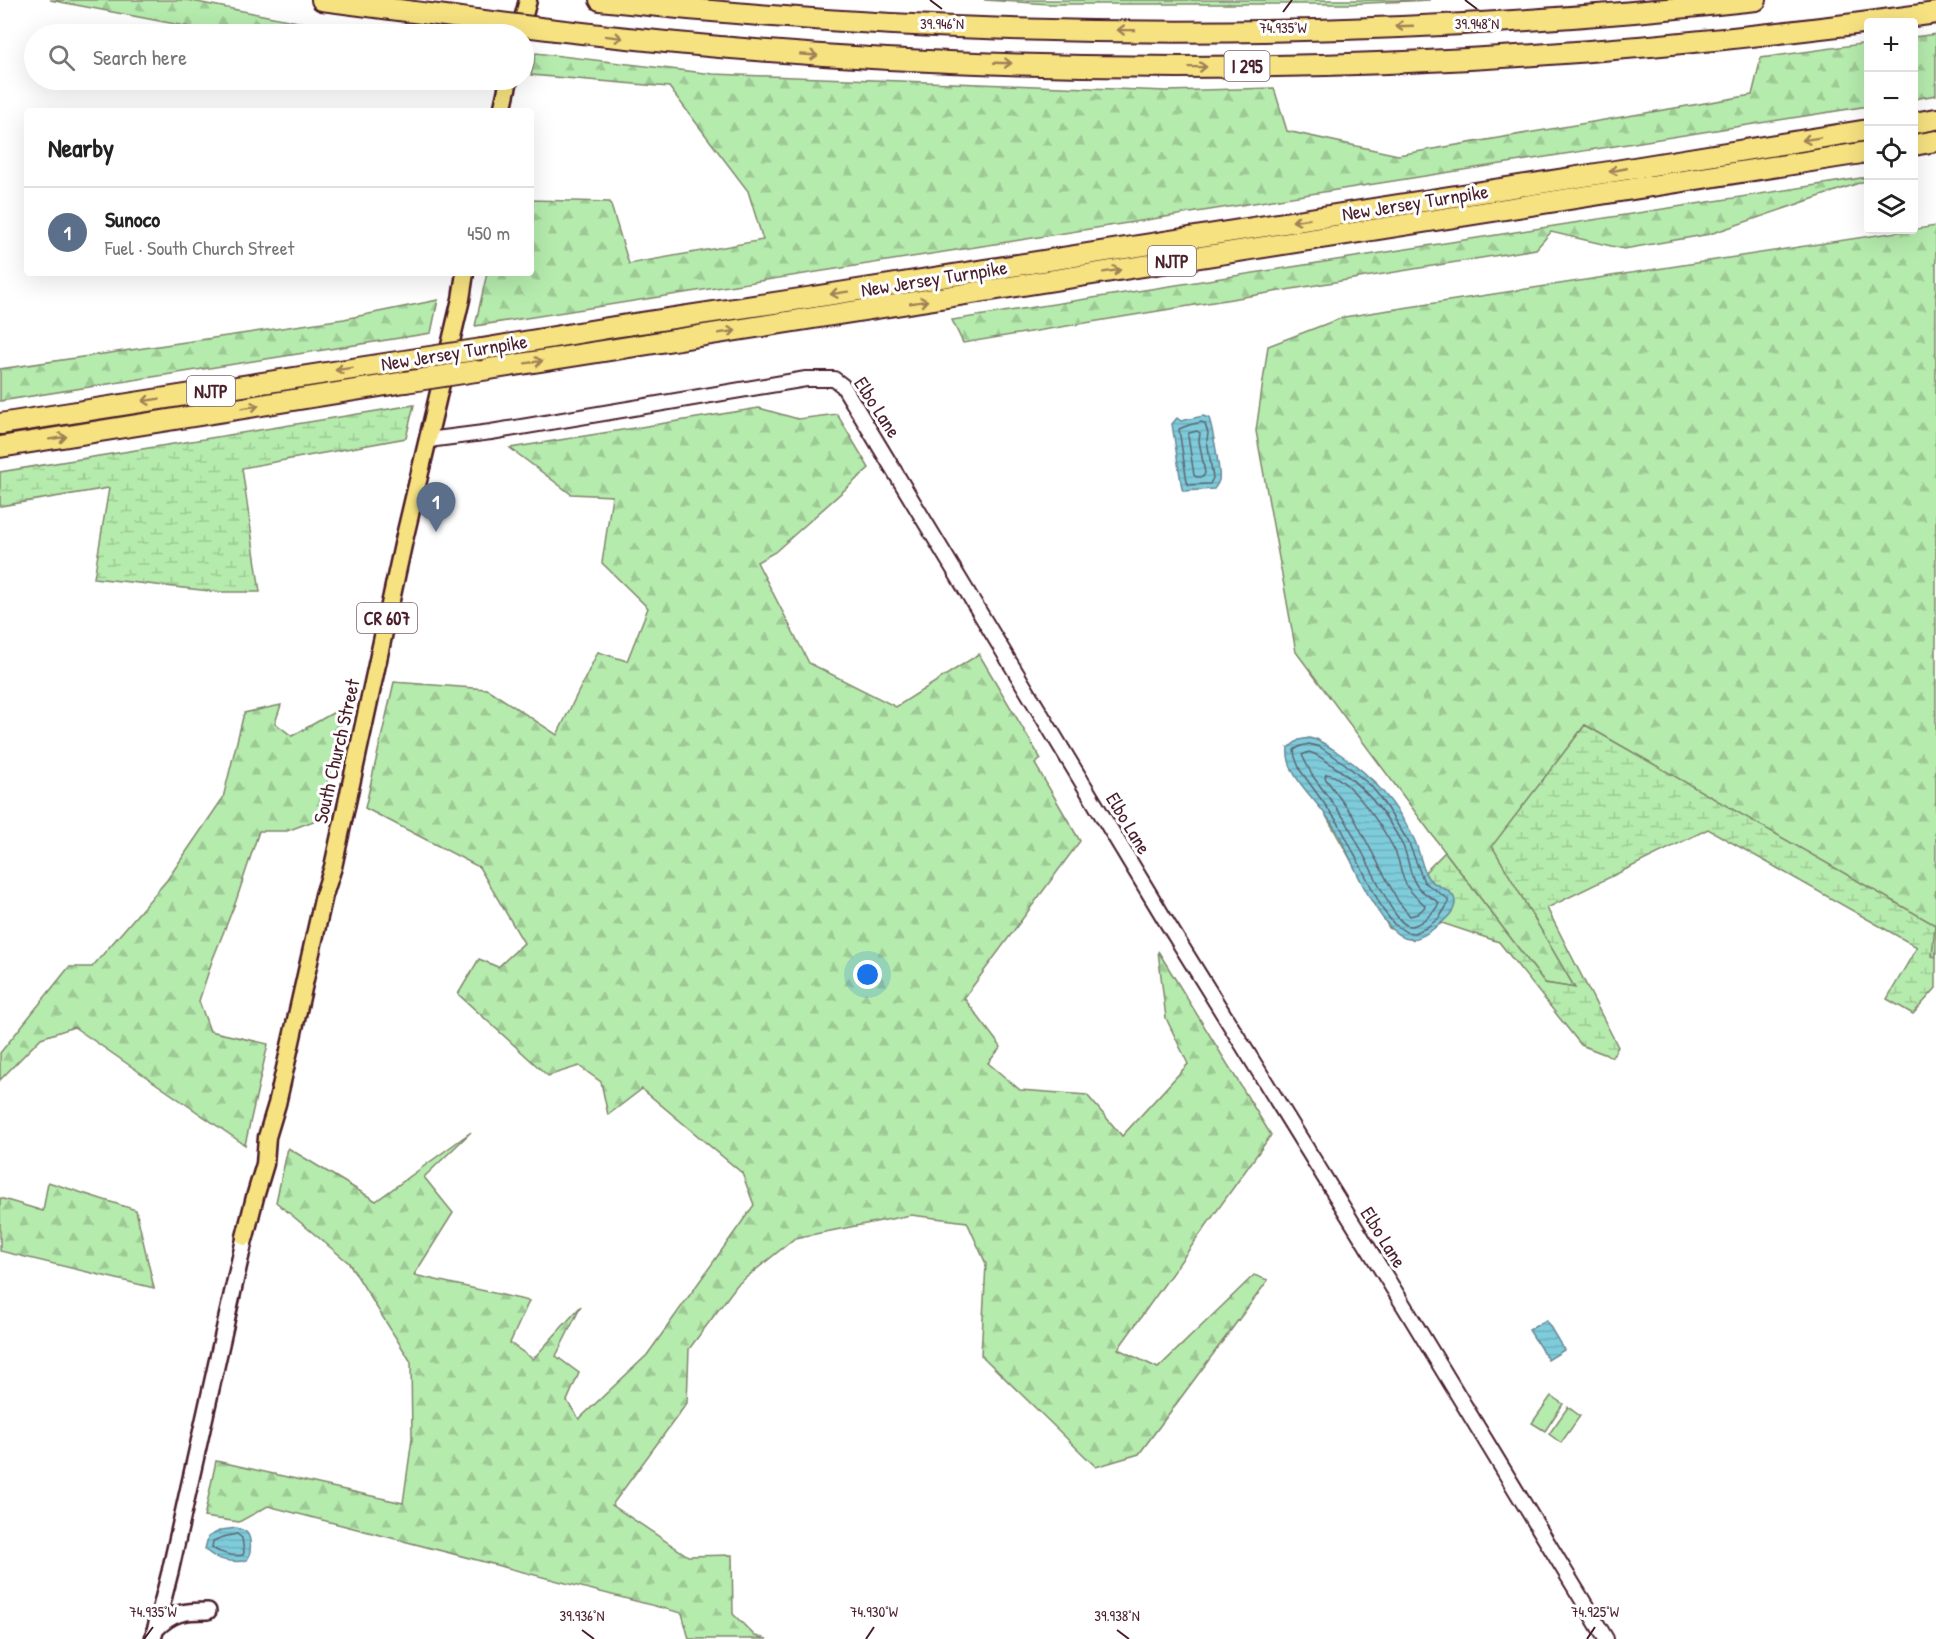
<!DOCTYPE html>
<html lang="en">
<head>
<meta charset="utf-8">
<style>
	body { margin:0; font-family:"Patrick Hand",sans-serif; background:#f6f6f6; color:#222 }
	.controls { position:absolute; right:18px; top:18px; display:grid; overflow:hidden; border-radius:6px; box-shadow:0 6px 24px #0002 }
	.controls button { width:54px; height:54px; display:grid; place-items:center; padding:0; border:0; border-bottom:2px solid #e0e0e0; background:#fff; color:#222; font:30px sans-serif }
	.you { position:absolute; left:868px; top:975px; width:21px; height:21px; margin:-15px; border:4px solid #fff; border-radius:50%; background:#1a73e8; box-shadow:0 0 0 9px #1a73e833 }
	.badge { display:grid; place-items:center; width:39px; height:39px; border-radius:50%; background:#b45309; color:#fff; font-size:20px; font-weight:700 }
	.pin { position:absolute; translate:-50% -50px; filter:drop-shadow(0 2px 3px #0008) }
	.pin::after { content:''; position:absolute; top:32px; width:21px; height:18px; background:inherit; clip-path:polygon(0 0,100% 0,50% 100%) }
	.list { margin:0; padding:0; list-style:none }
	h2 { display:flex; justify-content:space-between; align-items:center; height:78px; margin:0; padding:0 24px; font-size:26px }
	h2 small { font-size:20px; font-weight:400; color:#767676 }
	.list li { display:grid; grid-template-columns:39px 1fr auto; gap:18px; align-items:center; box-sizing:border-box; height:90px; padding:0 24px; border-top:2px solid #e0e0e0 }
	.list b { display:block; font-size:22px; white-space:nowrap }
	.list p { margin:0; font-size:20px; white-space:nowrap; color:#767676 }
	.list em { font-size:20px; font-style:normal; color:#767676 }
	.icon { flex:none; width:33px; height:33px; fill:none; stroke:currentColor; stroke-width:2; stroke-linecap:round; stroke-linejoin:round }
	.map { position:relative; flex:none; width:1936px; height:1639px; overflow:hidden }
	.search { position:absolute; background:#fff; box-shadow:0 6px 24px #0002; left:24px; top:24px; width:510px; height:66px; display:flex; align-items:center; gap:15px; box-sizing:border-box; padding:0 21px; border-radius:33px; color:#767676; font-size:22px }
	.panel { position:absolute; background:#fff; box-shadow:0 6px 24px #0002; left:24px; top:108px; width:510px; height:168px; border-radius:6px }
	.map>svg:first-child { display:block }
	.green { fill:#b5ebad; stroke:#80856c; stroke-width:1.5 }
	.forest { fill:url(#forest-firs); stroke:#80856c; stroke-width:1.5 }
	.wetland { fill:url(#wetland-marsh); stroke:#80856c; stroke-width:1.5 }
	.water { fill:url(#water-rules); stroke:#698795; stroke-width:1.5 }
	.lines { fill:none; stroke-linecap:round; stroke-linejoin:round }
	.shore { stroke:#5f6471; stroke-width:1.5 }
	.tertiary-casing { stroke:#4a1f2b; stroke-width:18 }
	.secondary-casing { stroke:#4a1f2b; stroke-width:20 }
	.primary-casing { stroke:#4a1f2b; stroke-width:21 }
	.motorway-casing { stroke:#4a1f2b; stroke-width:24 }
	.tertiary { stroke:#fff; stroke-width:14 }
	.secondary { stroke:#fff; stroke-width:15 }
	.primary { stroke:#f6e281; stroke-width:16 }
	.motorway { stroke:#f6e281; stroke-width:20 }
	.motorway-bridge-casing { stroke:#4a1f2b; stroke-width:24; stroke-linecap:butt }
	.motorway-bridge { stroke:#f6e281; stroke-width:20 }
	.oneway { stroke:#a08056 }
	.ticks { fill:none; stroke:#4a1f2b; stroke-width:2 }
	.labels { text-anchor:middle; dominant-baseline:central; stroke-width:6; stroke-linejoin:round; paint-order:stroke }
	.shield { fill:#fff; stroke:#80626b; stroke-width:1.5 }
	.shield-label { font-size:18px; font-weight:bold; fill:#4a1f2b }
	.street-label { font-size:20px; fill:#4a1f2b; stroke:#fff }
	.ticks-label { font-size:15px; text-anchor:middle; fill:#4a1f2b; stroke:#fff; stroke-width:6; stroke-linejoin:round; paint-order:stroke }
</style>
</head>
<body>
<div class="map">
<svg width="1936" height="1639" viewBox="0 0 1936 1639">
	<defs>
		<pattern id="forest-firs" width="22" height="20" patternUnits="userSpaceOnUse" patternTransform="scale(1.5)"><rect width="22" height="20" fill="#b5ebad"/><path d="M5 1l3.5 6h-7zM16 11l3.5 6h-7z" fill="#9dc995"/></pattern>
		<pattern id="wetland-marsh" width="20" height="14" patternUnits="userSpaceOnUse" patternTransform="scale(1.5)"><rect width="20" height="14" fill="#b5ebad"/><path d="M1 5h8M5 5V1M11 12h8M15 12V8" fill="none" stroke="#9dc995"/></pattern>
		<pattern id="water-rules" width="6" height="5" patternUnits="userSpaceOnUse" patternTransform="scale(1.5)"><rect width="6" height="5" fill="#7eccdb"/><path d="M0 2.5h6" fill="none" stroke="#6eafbc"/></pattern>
	</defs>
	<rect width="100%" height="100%" fill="#fff"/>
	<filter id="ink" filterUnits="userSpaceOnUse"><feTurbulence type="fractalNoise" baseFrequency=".0167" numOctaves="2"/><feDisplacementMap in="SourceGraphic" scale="12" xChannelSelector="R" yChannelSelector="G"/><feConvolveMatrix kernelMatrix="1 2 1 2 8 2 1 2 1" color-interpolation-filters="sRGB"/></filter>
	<g filter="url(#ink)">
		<!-- green -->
		<g class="green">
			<polygon points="1551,1396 1563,1404 1545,1431 1532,1423"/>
			<polygon points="1568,1407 1580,1416 1561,1443 1549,1434"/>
		</g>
		<!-- forest -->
		<g class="forest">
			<polygon points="50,0 187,0 298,22 393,34 227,34"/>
			<polygon points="984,0 1430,0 1348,4 1050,4"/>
			<polygon points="1936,34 1936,95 1914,99 1914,37"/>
			<polygon points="1868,43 1868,106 475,326 487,273 531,273 531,200 610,202 629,264 763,240 748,191 669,87 531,75 536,53 713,74 1167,91 1274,88 1287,131 1398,155 1752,95 1761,58"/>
			<polygon points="1868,177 1868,180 1710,234 1624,249 1551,232 1536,249 963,343 952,320"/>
			<polygon points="1936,226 1936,957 1932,957 1934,925 1585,725 1493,846 1575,988 1545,983 1445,852 1296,652 1256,431 1268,346 1344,317"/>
			<polygon points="438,300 431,333 0,401 0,369 344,319"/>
			<polygon points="759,408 798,419 837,414 869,468 775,552 757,562 809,663 896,707 979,654 1041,759 1035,764 1080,841 964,998 1001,1047 988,1063 1020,1090 1087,1095 1122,1136 1188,1064 1166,1018 1158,951 1271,1135 1118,1349 1158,1368 1254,1275 1268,1280 1139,1454 1096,1467 981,1355 986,1264 967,1222 911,1215 795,1238 737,1285 689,1349 687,1403 612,1505 688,1556 732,1555 733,1614 755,1636 767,1639 689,1639 682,1613 268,1506 239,1522 204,1517 216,1461 403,1503 412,1439 411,1362 349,1263 276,1202 288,1148 376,1201 471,1132 424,1177 453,1213 414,1275 529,1301 510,1343 533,1359 581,1306 556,1356 579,1373 567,1401 579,1419 647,1355 754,1205 742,1173 642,1089 608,1115 601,1082 579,1066 548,1076 458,994 479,959 498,967 524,943 479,867 365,808 394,682 487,689 557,735 598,652 627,661 648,608 602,563 612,496 571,494 510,448"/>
			<polygon points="281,705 275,723 292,736 345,706 319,819 287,831 259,831 236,901 212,961 199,1001 210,1031 268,1044 245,1145 74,1027 41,1038 0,1080 0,1053 69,967 92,967 167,880 223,798 244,713"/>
			<polygon points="48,1182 136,1210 154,1288 0,1251 0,1198 43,1211"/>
		</g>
		<!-- wetland -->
		<g class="wetland">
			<polygon points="414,405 406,438 242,468 260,592 219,592 94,578 109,488 0,506 0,472"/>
			<polygon points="1585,725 1935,925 1932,956 1936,957 1936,988 1913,1014 1887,999 1917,947 1708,829 1547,908 1618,1047 1612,1057 1581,1045 1499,942 1442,923 1412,940 1389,928 1288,748 1317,739 1375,782 1425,872 1445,852 1545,983 1575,988 1492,846"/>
		</g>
		<!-- water -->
		<g class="water">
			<path d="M1203,416L1209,418C1212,427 1221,473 1219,480C1218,484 1216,486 1214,489L1184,491L1182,489L1172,424L1177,418L1181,421Z"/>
			<path d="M1309,738C1320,740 1328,746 1337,752C1370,773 1396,803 1414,839C1420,851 1421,867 1428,878C1435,887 1453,888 1455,901C1456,911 1444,921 1437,926C1430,932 1419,940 1409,939C1384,937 1354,867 1344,845C1339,834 1332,823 1325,814C1312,796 1285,773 1288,748L1299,740Z"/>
			<polygon points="1546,1320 1564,1350 1548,1360 1529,1330"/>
			<path d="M237,1528C239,1529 246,1531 247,1533C252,1539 251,1554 247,1560C234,1564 214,1560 205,1549L208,1537L221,1530Z"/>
		</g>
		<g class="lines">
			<!-- shore -->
			<g class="shore">
				<polygon points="1202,422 1205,424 1208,433 1207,440 1213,478 1210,484 1189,485 1187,482 1179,429 1189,425"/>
				<polygon points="1197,431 1200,433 1199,441 1205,473 1203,477 1196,477 1194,475 1188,436 1189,433"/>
				<polygon points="1309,744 1320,747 1344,763 1371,786 1379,796 1408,841 1424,882 1448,899 1448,904 1439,918 1426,928 1414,933 1406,932 1394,924 1383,910 1339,824 1300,770 1295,757 1294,750 1301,746"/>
				<path d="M1309,752C1317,754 1323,759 1329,763C1361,783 1386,812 1403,846C1409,859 1409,875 1417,886C1423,894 1432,897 1439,903C1436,911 1420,926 1410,926C1401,925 1394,912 1390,906L1346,821L1312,775L1302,755Z"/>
				<path d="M1326,774C1348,775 1384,829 1394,849C1400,860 1400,873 1406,884C1410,893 1418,899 1425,905L1424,908L1417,914L1410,916L1398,901L1353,816L1325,778Z"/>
				<path d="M237,1534L242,1538L244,1552L243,1555C233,1557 220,1553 212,1548L213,1541L223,1537Z"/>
			</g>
			<defs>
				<polyline id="tertiary" points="428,440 491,432 806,379 834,379 843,386 1164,918 1404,1306 1606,1639"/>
				<g id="secondary">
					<path d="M155,1630C172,1612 184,1611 208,1611"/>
					<polyline points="153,1639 170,1572 245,1237"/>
				</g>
				<g id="primary">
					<polyline points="519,34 528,0"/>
					<polyline points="502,111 509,80"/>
					<polyline points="245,1237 255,1197 265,1164 267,1137 277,1104 324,895 333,867 404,540 461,299 465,273"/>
				</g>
				<g id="motorway">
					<polyline points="322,0 476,20"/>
					<path d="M600,0C983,42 1373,42 1756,0"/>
					<path d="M556,30C1014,85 1480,78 1936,13"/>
					<polyline points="1914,123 1936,119"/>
					<polyline points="1914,145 1936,141"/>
					<polyline points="482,349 614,327 807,298 1603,173 1868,130"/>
					<polyline points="476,371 1868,152"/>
					<polyline points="0,424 423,358"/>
					<polyline points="0,447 405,382"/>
				</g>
			</defs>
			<!-- tertiary casing -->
			<use href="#tertiary" class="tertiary-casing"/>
			<!-- secondary casing -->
			<use href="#secondary" class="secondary-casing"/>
			<!-- primary casing -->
			<use href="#primary" class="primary-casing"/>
			<!-- motorway casing -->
			<use href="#motorway" class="motorway-casing"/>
			<!-- tertiary -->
			<use href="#tertiary" class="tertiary"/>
			<!-- secondary -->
			<use href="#secondary" class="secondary"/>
			<!-- primary -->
			<use href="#primary" class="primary"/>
			<!-- motorway -->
			<use href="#motorway" class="motorway"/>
			<defs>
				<g id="motorway-bridge">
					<polyline points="476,20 556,30"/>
					<polyline points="423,358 482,349"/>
					<polyline points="405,382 476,371"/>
				</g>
			</defs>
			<!-- motorway-bridge casing -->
			<use href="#motorway-bridge" class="motorway-bridge-casing"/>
			<!-- motorway-bridge -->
			<use href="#motorway-bridge" class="motorway-bridge"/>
		</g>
		<!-- one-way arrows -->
		<defs><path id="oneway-shaft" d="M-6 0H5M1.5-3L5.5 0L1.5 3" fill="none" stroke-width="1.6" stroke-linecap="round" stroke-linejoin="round" transform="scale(1.5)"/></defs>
		<g class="oneway">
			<use href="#oneway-shaft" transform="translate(1404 26) rotate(178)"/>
			<use href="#oneway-shaft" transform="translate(1126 30) rotate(-179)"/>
			<use href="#oneway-shaft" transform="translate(614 37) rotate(7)"/>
			<use href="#oneway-shaft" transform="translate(809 55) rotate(4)"/>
			<use href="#oneway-shaft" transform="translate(1003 63) rotate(2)"/>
			<use href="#oneway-shaft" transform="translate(1198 67) rotate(-1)"/>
			<use href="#oneway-shaft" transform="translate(1811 139) rotate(171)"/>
			<use href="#oneway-shaft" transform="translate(1618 170) rotate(169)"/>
			<use href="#oneway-shaft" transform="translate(1301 220) rotate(172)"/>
			<use href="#oneway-shaft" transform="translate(1112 271) rotate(-9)"/>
			<use href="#oneway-shaft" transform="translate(839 293) rotate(171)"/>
			<use href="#oneway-shaft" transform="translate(919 302) rotate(-9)"/>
			<use href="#oneway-shaft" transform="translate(727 332) rotate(-9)"/>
			<use href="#oneway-shaft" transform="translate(534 362) rotate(-9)"/>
			<use href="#oneway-shaft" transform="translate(344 369) rotate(171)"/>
			<use href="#oneway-shaft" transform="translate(151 400) rotate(171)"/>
			<use href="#oneway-shaft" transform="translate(250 407) rotate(-9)"/>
			<use href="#oneway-shaft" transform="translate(58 438) rotate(-9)"/>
		</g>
	</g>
	<!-- ticks -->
	<path class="ticks" d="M930,0L942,9M1465,0L1477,9M1283,12L1292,0M582,1630L594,1639M1117,1630L1129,1639M144,1639L153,1627M866,1639L874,1627M1587,1639L1595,1627"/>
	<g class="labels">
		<!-- shield labels -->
		<g class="shield">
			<rect x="1224.5" y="51" width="45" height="30" rx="4.5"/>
			<rect x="1148" y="246" width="48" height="30" rx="4.5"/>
			<rect x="187" y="376" width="48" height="30" rx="4.5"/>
			<rect x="357" y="603" width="60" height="30" rx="4.5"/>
		</g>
		<g class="shield-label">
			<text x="1247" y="66">I 295</text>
			<text x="1172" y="261">NJTP</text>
			<text x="211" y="391">NJTP</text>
			<text x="387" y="618">CR 607</text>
		</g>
		<!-- street labels -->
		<g class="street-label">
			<text transform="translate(1415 202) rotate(-9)">New Jersey Turnpike</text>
			<text transform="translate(934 278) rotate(-9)">New Jersey Turnpike</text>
			<text transform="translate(454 352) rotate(-9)">New Jersey Turnpike</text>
			<text transform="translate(878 407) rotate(57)">Elbo Lane</text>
			<text transform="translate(336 751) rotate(-77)">South Church Street</text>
			<text transform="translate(1129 823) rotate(59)">Elbo Lane</text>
			<text transform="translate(1384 1237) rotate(58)">Elbo Lane</text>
		</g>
	</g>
	<g class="ticks-label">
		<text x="1477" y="29">39.948°N</text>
		<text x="942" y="29">39.946°N</text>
		<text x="1283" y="33">74.935°W</text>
		<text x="153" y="1617">74.935°W</text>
		<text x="874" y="1617">74.930°W</text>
		<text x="1595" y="1617">74.925°W</text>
		<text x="582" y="1621">39.936°N</text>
		<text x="1117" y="1621">39.938°N</text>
	</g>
</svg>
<div class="controls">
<button>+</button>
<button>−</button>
<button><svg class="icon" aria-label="locate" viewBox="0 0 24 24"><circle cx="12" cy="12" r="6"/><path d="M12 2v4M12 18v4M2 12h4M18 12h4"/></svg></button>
<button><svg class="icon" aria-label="layers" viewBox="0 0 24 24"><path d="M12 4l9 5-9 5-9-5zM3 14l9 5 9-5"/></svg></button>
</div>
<div class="you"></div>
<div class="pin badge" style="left:436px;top:532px;background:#5c6f8a">1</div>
<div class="search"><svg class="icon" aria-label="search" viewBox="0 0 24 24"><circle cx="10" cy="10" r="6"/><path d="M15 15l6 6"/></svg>Search here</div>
<section class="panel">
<h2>Nearby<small></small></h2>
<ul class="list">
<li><span class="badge" style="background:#5c6f8a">1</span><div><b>Sunoco</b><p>Fuel · South Church Street</p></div><em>450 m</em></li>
</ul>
</section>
</div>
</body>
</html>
